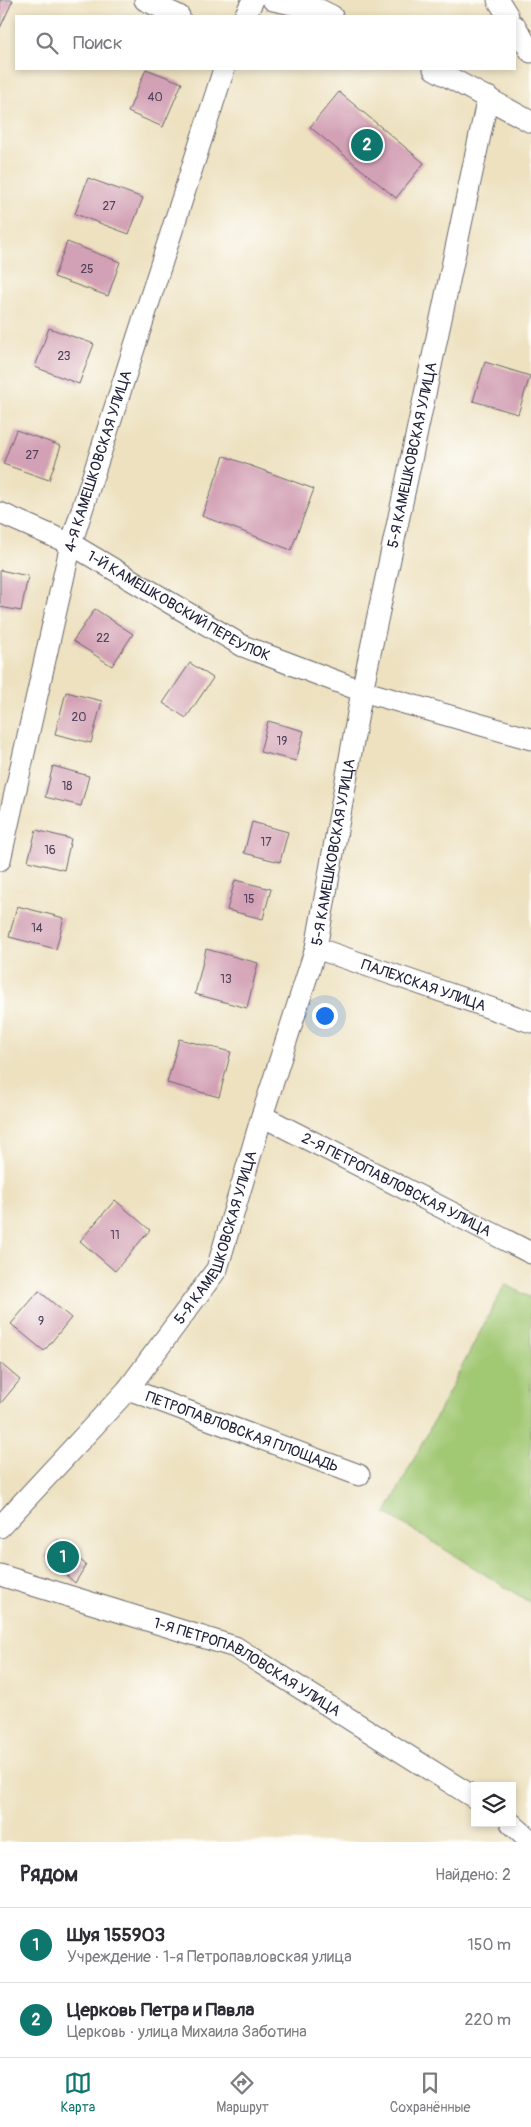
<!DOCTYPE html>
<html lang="ru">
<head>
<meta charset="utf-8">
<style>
	body { margin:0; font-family:Pangolin,sans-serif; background:#f2f2f3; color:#2b2b33 }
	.controls { position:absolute; right:15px; bottom:15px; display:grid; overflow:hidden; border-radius:0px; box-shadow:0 2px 8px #0003 }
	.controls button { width:45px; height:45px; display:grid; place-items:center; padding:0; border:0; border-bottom:1px solid #e1e1e2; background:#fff; color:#2b2b33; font:25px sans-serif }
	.you { position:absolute; left:324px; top:1015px; width:18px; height:18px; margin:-12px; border:4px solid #fff; border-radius:50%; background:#1a73e8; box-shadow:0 0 0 8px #1a73e833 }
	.badge { display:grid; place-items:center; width:32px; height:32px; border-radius:50%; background:#0f766e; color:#fff; font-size:16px; font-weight:700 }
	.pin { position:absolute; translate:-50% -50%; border:2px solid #fff; box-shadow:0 1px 5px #0006 }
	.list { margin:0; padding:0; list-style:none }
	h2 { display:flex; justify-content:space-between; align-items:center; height:65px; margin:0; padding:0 20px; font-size:21px }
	h2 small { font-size:16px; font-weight:400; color:#7c7c81 }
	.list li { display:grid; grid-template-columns:32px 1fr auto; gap:15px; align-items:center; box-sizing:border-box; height:75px; padding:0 20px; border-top:1px solid #e1e1e2 }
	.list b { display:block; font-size:19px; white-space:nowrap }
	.list p { margin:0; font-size:16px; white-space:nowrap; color:#7c7c81 }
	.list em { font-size:16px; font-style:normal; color:#7c7c81 }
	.icon { flex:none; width:28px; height:28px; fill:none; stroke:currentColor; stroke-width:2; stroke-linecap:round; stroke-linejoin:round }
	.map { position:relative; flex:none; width:531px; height:1842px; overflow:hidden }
	.search { position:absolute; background:#fff; box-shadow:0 2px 8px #0003; left:15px; right:15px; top:15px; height:55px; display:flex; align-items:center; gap:12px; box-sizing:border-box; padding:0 18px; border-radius:0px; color:#7c7c81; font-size:19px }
	.sheet { height:215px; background:#fff }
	nav { display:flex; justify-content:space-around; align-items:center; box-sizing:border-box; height:70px; border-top:1px solid #e1e1e2; background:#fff; font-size:14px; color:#7c7c81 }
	nav a { display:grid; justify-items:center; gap:2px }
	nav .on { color:#0f766e }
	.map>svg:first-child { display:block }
	.green { fill:#a1c873; stroke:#627557 }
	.building { fill:#d3a1b5 }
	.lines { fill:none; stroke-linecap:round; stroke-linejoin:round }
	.street-casing { stroke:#69656a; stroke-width:23 }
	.street { stroke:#fff; stroke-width:21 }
	.labels { text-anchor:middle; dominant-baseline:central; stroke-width:5; stroke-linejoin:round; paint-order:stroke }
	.number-label { font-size:12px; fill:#4e425a }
	.street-label { font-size:15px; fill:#22223b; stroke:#fdfcf7 }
</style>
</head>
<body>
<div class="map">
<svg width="531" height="1842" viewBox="0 0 531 1842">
	<rect width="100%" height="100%" fill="#fdfcf7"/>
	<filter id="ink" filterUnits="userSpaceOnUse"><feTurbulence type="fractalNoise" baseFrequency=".02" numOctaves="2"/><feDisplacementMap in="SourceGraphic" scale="10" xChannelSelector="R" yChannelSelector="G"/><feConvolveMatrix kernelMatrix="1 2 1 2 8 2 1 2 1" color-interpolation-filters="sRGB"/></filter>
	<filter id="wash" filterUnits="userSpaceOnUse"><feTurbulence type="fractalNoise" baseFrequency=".0096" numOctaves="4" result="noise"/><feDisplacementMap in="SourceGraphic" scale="20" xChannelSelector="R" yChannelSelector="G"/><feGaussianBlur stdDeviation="1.12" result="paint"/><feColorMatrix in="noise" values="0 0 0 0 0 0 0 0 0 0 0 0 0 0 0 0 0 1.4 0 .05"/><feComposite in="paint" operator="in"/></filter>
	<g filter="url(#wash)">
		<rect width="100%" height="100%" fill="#ede1c0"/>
		<!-- green -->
		<polygon class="green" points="505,1284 531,1298 531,1603 386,1513"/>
		<g id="blocks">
			<!-- building -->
			<g class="building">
				<polygon points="0,0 13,0 0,28"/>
				<polygon points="146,69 182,83 163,127 128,112"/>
				<polygon points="339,92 424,163 396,198 310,127"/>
				<polygon points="88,178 143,198 129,234 75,214"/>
				<polygon points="67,242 120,262 108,296 54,277"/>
				<polygon points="49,328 94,344 79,384 35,367"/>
				<polygon points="485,362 530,376 518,414 473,401"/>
				<polygon points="16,430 61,446 49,480 3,464"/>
				<polygon points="224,456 314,489 291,550 202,516"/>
				<polygon points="0,570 28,576 21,611 0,607"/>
				<polygon points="95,609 133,634 112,666 73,641"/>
				<polygon points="190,663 213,678 186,718 163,703"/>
				<polygon points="66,692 102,701 91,743 55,734"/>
				<polygon points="268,721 304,731 296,761 260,752"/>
				<polygon points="53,766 89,776 81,806 45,797"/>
				<polygon points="252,822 288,832 280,862 244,853"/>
				<polygon points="36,830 71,839 64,870 28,861"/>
				<polygon points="235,880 271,889 263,919 227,910"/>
				<polygon points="17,906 64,918 56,949 9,937"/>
				<polygon points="206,949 258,963 247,1008 195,994"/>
				<polygon points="179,1039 231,1052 219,1097 167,1083"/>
				<polygon points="115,1200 150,1230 115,1271 80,1241"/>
				<polygon points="39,1291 71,1318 44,1351 11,1324"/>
				<polygon points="0,1363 20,1380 0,1404"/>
				<polygon points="58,1540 86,1565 75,1583 45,1556"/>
			</g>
		</g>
	</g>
	<g filter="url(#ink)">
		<use href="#blocks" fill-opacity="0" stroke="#69656a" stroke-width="1"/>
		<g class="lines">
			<defs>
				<g id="street">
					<polyline points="145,0 179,16"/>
					<polyline points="273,0 320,10 332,16"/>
					<polyline points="498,0 508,16"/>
					<polyline points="245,16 253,0"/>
					<polyline points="515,26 531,52"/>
					<polyline points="434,69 531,122"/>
					<path id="s1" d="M0,513L71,544L243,646L362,691L531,739"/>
					<path id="s2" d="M0,860L71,544L224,69"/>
					<path id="s3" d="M316,948L531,1022"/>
					<path id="s4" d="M262,1116L531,1253"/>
					<path id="s5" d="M128,1389L359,1475"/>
					<path id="s6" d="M0,1527L128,1389L217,1269L262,1116L316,948L362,691L488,97"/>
					<path id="s7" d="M0,1575L235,1647L475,1798"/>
					<polyline points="511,1823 531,1841"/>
				</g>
			</defs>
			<!-- street casing -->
			<use href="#street" class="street-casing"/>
			<!-- street -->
			<use href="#street" class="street"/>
		</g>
	</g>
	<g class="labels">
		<!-- number labels -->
		<g class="number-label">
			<text x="155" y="97">40</text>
			<text x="109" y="206">27</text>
			<text x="87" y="269">25</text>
			<text x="64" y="356">23</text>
			<text x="32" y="455">27</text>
			<text x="103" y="638">22</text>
			<text x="79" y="717">20</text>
			<text x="282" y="741">19</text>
			<text x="67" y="786">18</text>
			<text x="266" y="842">17</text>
			<text x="50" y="850">16</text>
			<text x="249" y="899">15</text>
			<text x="37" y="928">14</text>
			<text x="226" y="979">13</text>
			<text x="115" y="1235">11</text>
			<text x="41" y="1321">9</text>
		</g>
		<!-- street labels -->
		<g class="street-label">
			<text stroke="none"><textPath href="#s6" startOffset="1176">5-Я КАМЕШКОВСКАЯ УЛИЦА</textPath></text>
			<text stroke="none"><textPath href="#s2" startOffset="411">4-Я КАМЕШКОВСКАЯ УЛИЦА</textPath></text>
			<text stroke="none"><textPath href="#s1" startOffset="202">1-Й КАМЕШКОВСКИЙ ПЕРЕУЛОК</textPath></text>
			<text stroke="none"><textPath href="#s6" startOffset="771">5-Я КАМЕШКОВСКАЯ УЛИЦА</textPath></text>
			<text stroke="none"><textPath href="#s3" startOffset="114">ПАЛЕХСКАЯ УЛИЦА</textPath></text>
			<text stroke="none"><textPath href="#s4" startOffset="151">2-Я ПЕТРОПАВЛОВСКАЯ УЛИЦА</textPath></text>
			<text stroke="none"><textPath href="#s6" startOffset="366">5-Я КАМЕШКОВСКАЯ УЛИЦА</textPath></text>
			<text stroke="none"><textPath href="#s5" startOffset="122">ПЕТРОПАВЛОВСКАЯ ПЛОЩАДЬ</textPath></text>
			<text stroke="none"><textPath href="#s7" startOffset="265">1-Я ПЕТРОПАВЛОВСКАЯ УЛИЦА</textPath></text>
		</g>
	</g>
</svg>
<div class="controls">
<button><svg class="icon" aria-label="layers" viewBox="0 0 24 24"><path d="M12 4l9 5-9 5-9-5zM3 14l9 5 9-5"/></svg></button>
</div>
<div class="you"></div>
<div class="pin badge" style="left:63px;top:1557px">1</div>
<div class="pin badge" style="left:367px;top:145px">2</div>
<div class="search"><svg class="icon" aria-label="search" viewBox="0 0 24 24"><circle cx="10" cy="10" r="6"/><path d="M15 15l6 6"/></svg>Поиск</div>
</div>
<section class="sheet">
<h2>Рядом<small>Найдено: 2</small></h2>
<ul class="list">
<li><span class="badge">1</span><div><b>Шуя 155903</b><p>Учреждение · 1-я Петропавловская улица</p></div><em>150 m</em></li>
<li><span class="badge">2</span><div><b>Церковь Петра и Павла</b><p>Церковь · улица Михаила Заботина</p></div><em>220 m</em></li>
</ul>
</section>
<nav>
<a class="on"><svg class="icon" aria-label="map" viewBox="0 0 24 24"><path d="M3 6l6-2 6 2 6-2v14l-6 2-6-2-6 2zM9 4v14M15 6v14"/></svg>Карта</a>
<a><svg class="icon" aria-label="directions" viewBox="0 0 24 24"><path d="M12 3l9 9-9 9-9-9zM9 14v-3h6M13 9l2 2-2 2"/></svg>Маршрут</a>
<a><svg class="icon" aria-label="saved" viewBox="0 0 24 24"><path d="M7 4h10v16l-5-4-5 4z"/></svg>Сохранённые</a>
</nav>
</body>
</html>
